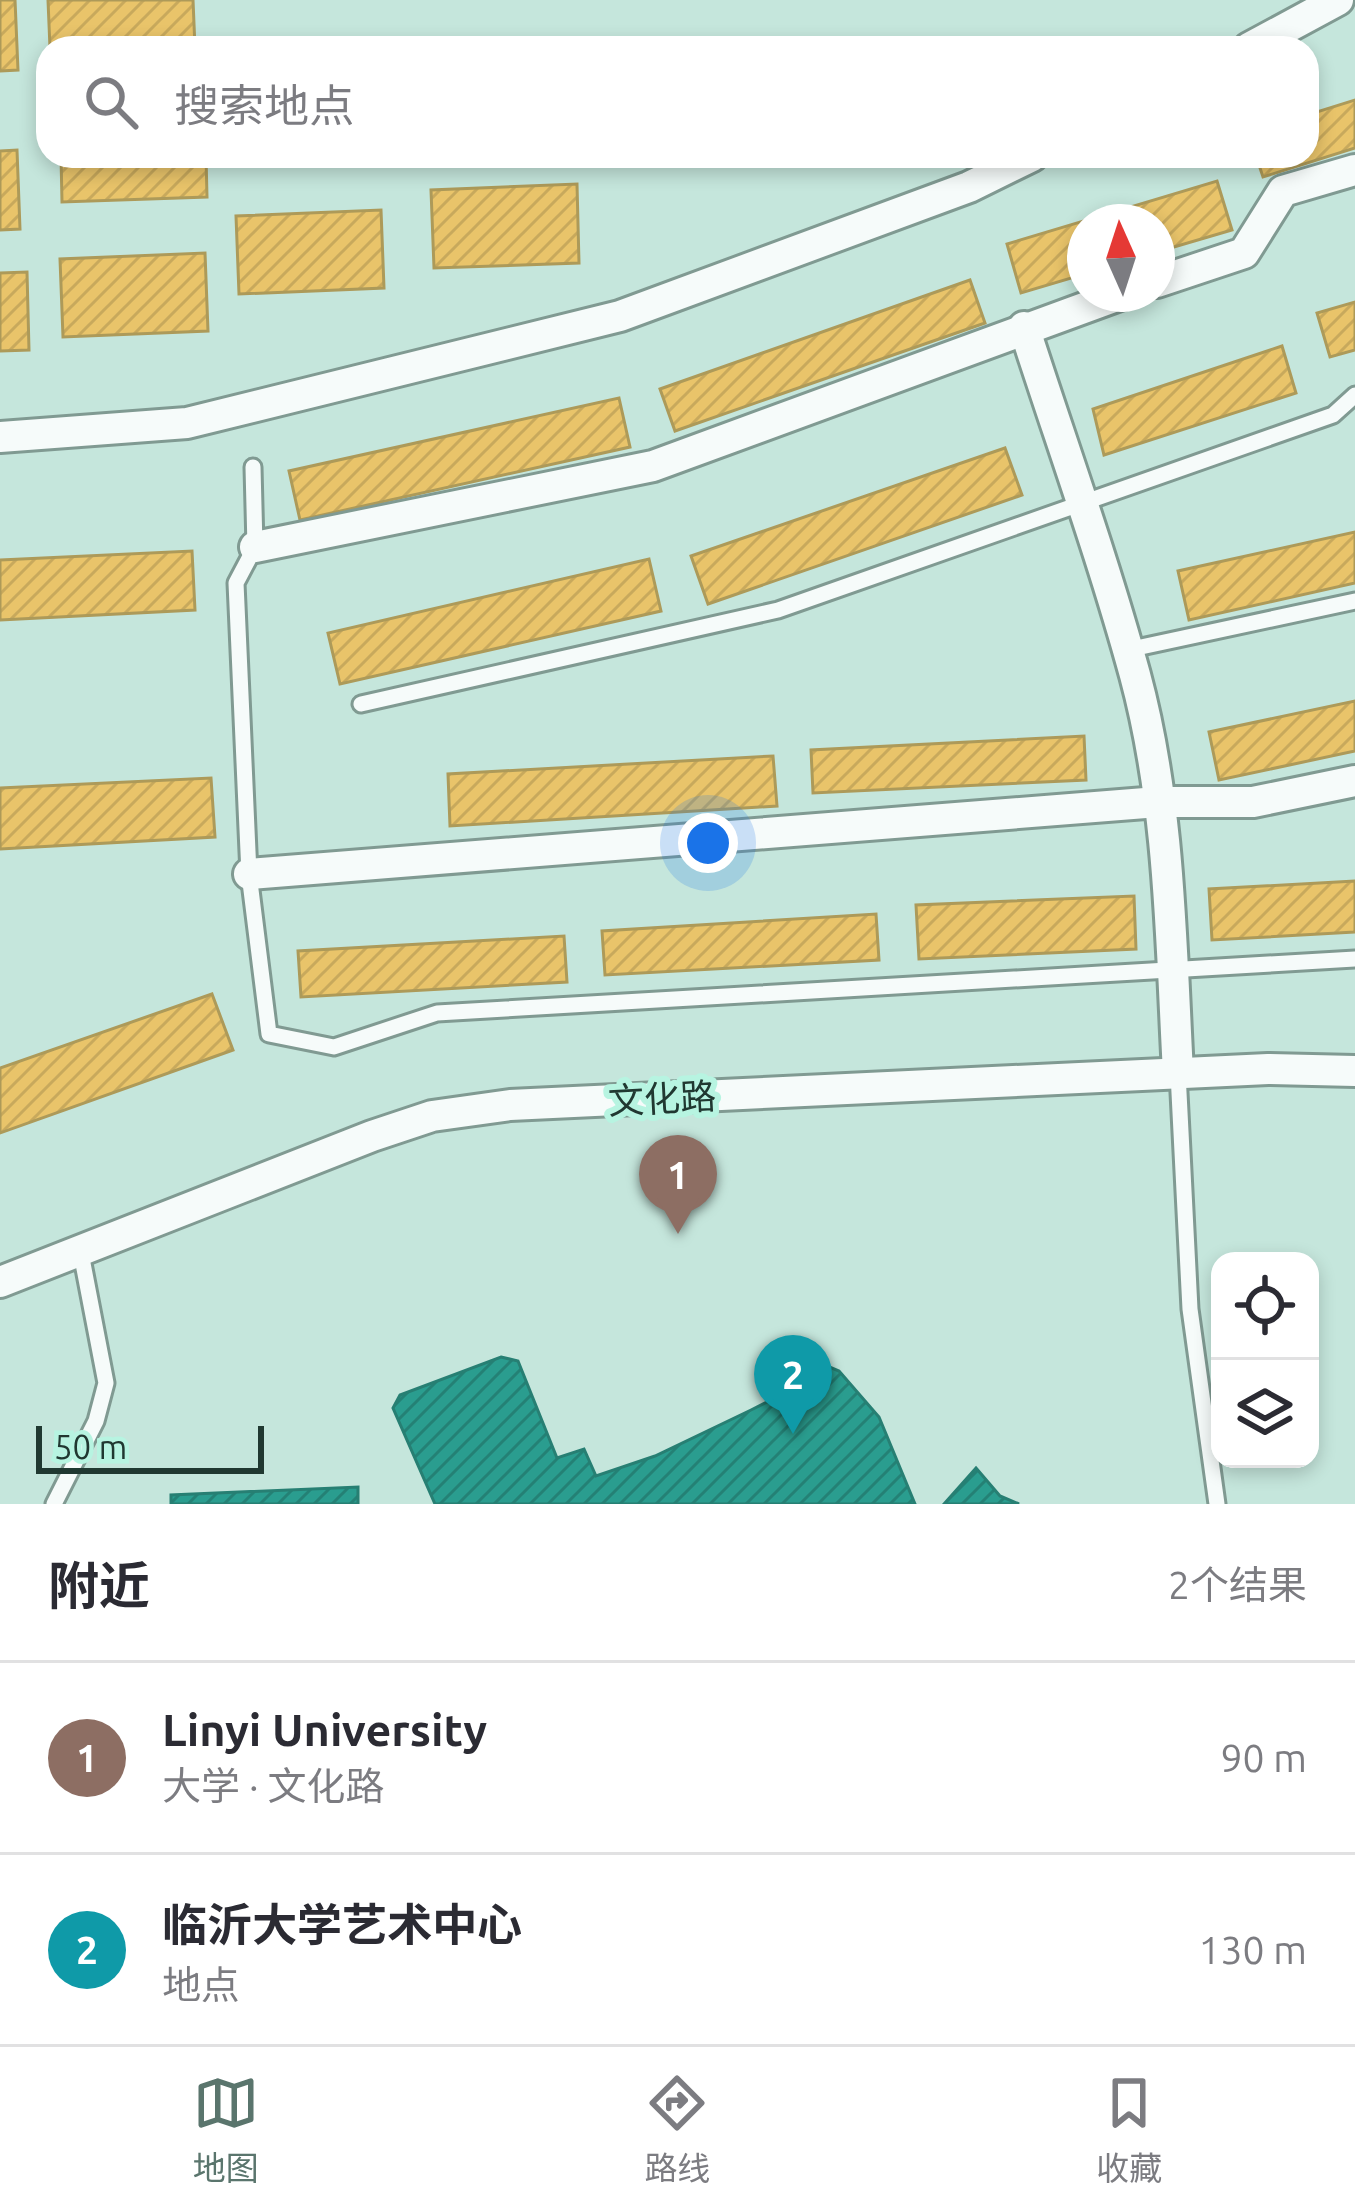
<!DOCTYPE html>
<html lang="zh">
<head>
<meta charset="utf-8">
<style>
	body { margin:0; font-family:Ubuntu,"Noto Sans SC",sans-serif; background:#f2f2f3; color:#2b2b33 }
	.controls { position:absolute; right:36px; bottom:36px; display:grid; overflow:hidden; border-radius:24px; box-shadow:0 6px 18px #0003 }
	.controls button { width:108px; height:108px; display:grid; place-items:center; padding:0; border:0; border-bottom:3px solid #e1e1e2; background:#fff; color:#2b2b33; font:60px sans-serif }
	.compass { position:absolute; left:1067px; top:204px; width:108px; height:108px; border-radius:50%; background:#fff; box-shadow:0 6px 18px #0003; rotate:357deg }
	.scale { position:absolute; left:36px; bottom:30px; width:228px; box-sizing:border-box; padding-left:12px; border:6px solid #203831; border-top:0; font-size:33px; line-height:42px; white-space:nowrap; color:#203831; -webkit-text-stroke:9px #b7f4e1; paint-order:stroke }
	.you { position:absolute; left:708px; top:843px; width:42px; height:42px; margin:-30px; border:9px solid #fff; border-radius:50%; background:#1a73e8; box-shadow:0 0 0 18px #1a73e833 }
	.badge { display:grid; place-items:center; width:78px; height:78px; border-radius:50%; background:#5a756d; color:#fff; font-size:39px; font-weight:700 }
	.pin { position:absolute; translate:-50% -99px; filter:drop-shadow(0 3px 6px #0008) }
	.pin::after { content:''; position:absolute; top:63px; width:42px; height:36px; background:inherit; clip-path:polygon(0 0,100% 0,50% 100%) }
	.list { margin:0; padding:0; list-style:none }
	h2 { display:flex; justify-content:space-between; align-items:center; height:156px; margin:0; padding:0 48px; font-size:51px }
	h2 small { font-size:39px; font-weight:400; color:#7c7c81 }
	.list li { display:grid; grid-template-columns:78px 1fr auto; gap:36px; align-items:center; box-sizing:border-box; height:192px; padding:0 48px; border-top:3px solid #e1e1e2 }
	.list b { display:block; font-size:45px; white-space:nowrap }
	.list p { margin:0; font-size:39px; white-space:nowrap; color:#7c7c81 }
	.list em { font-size:39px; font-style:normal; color:#7c7c81 }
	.icon { flex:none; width:66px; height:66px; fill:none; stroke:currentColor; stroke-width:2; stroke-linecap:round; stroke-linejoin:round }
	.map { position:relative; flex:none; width:1355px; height:1504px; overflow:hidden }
	.search { position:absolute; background:#fff; box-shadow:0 6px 18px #0003; left:36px; right:36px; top:36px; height:132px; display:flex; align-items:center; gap:30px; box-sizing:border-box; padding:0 42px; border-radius:36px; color:#7c7c81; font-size:45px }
	.sheet { height:540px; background:#fff }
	nav { display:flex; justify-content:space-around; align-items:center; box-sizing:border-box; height:168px; border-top:3px solid #e1e1e2; background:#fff; font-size:33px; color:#7c7c81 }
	nav a { display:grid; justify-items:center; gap:6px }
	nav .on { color:#5a756d }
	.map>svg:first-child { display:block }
	.homes { fill:url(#homes-hatch); stroke:#ad9a59; stroke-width:3 }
	.schools { fill:url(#schools-hatch); stroke:#277f73; stroke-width:3 }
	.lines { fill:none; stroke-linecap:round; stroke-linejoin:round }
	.service-casing { stroke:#809a92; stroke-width:21 }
	.minor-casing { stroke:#809a92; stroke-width:36 }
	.service { stroke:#f6fbfa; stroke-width:15 }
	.minor { stroke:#f6fbfa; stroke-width:30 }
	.labels { text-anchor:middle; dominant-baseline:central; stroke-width:12; stroke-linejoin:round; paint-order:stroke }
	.street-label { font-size:36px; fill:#203831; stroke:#b7f4e1 }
</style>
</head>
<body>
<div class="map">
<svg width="1355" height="1504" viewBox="0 0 1355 1504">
	<defs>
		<pattern id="homes-hatch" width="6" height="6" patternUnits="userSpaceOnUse" patternTransform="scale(3)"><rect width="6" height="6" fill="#e9c46a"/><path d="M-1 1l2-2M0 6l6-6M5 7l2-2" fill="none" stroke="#c8a95c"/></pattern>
		<pattern id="schools-hatch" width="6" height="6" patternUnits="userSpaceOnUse" patternTransform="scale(3)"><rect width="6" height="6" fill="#2a9d8f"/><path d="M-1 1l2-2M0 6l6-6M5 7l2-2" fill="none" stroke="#248175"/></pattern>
	</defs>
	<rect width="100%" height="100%" fill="#c5e6dc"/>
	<!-- homes -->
	<g class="homes">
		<polygon points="0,0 15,0 18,70 0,71"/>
		<polygon points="48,0 193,0 195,48 50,48"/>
		<polygon points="1355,100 1355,148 1263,177 1256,156 1307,156 1307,115"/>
		<polygon points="17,150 20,229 0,230 0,151"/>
		<polygon points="61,156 206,156 207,197 62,202"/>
		<polygon points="1217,181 1232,230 1157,252 1157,222 1085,222 1085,274 1021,293 1007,244"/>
		<polygon points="577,184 579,263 434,268 431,190"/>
		<polygon points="381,210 384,288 239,294 236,216"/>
		<polygon points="205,253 208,331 63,337 60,259"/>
		<polygon points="27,272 29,350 0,351 0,273"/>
		<polygon points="970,280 985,323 675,431 660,389"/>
		<polygon points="1355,302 1355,350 1330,357 1317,313"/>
		<polygon points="1282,346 1296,393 1104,455 1093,409"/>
		<polygon points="619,398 630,447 300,520 289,471"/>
		<polygon points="1005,448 1022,495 708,604 691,556"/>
		<polygon points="1355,532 1355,583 1189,620 1178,571"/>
		<polygon points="192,551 195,610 0,620 0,560"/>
		<polygon points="649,559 661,611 340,684 328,633"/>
		<polygon points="1355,701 1355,751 1219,780 1209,732"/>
		<polygon points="1084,736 1086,780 813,793 811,750"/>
		<polygon points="773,756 777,806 450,826 448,774"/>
		<polygon points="211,778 215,837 0,849 0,788"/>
		<polygon points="1355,881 1355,932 1212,940 1209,889"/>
		<polygon points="1134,896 1136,949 919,959 916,905"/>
		<polygon points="876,914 879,960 605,975 602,931"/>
		<polygon points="564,936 567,982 301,997 298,951"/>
		<polygon points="212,994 233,1050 0,1133 0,1068"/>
	</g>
	<!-- schools -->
	<g class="schools">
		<polygon points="501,1357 518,1361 557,1458 584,1449 596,1476 655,1456 751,1410 775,1398 808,1368 825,1365 839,1371 879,1417 915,1504 435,1504 393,1408 400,1395"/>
		<polygon points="976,1468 1000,1496 1019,1504 944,1504"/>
		<polygon points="358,1487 358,1504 171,1504 171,1495"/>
	</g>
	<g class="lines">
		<defs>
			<g id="service">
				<polyline points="253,467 255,547 236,583 249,874 269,1034 334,1047 437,1013 1355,959"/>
				<polyline points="1127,650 1355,601"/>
				<polyline points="361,704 778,610 1333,415 1355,395"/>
				<polyline points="1178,1073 1190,1309 1217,1504"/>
				<polyline points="54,1504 96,1421 106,1383 81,1253"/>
			</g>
			<g id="minor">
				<polyline points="1249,48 1338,0"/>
				<polyline points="1157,282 1244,253 1283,191 1355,170"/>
				<path d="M1024,327C1061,442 1103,558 1135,675C1170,804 1171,942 1178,1073"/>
				<polyline points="0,437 187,423 620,316 969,187 1032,156"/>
				<polyline points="255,547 653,466 1122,294"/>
				<polyline points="249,874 1158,802 1253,802 1355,781"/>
				<polyline points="0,1282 372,1136 432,1116 510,1105 1268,1069 1355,1071"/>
			</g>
		</defs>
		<!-- service casing -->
		<use href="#service" class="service-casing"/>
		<!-- minor casing -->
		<use href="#minor" class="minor-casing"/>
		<!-- service -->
		<use href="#service" class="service"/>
		<!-- minor -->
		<use href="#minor" class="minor"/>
	</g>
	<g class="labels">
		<!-- street labels -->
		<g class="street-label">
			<text transform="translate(662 1098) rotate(-3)">文化路</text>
		</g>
	</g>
</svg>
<div class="controls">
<button><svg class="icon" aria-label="locate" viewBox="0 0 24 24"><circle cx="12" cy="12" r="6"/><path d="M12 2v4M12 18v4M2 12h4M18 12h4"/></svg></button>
<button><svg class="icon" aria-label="layers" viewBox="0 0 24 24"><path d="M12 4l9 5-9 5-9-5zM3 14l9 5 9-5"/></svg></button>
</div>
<svg class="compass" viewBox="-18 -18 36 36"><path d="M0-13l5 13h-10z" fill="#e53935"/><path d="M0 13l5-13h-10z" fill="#7c7c81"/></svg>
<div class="scale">50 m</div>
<div class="you"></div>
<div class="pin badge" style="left:678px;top:1234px;background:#8d6e63">1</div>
<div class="pin badge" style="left:793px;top:1434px;background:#0f9aa8">2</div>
<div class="search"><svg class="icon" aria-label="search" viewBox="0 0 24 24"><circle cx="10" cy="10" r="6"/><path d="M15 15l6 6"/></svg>搜索地点</div>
</div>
<section class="sheet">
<h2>附近<small>2个结果</small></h2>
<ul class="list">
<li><span class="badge" style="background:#8d6e63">1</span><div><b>Linyi University</b><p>大学 · 文化路</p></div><em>90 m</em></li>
<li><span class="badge" style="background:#0f9aa8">2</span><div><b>临沂大学艺术中心</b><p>地点</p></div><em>130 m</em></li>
</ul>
</section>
<nav>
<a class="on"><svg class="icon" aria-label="map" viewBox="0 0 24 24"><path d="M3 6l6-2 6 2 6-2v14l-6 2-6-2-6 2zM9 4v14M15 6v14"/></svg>地图</a>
<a><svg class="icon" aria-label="directions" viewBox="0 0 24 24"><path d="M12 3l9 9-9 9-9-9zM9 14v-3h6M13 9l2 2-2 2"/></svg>路线</a>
<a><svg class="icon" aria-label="saved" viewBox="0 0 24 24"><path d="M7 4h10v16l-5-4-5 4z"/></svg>收藏</a>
</nav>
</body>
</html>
